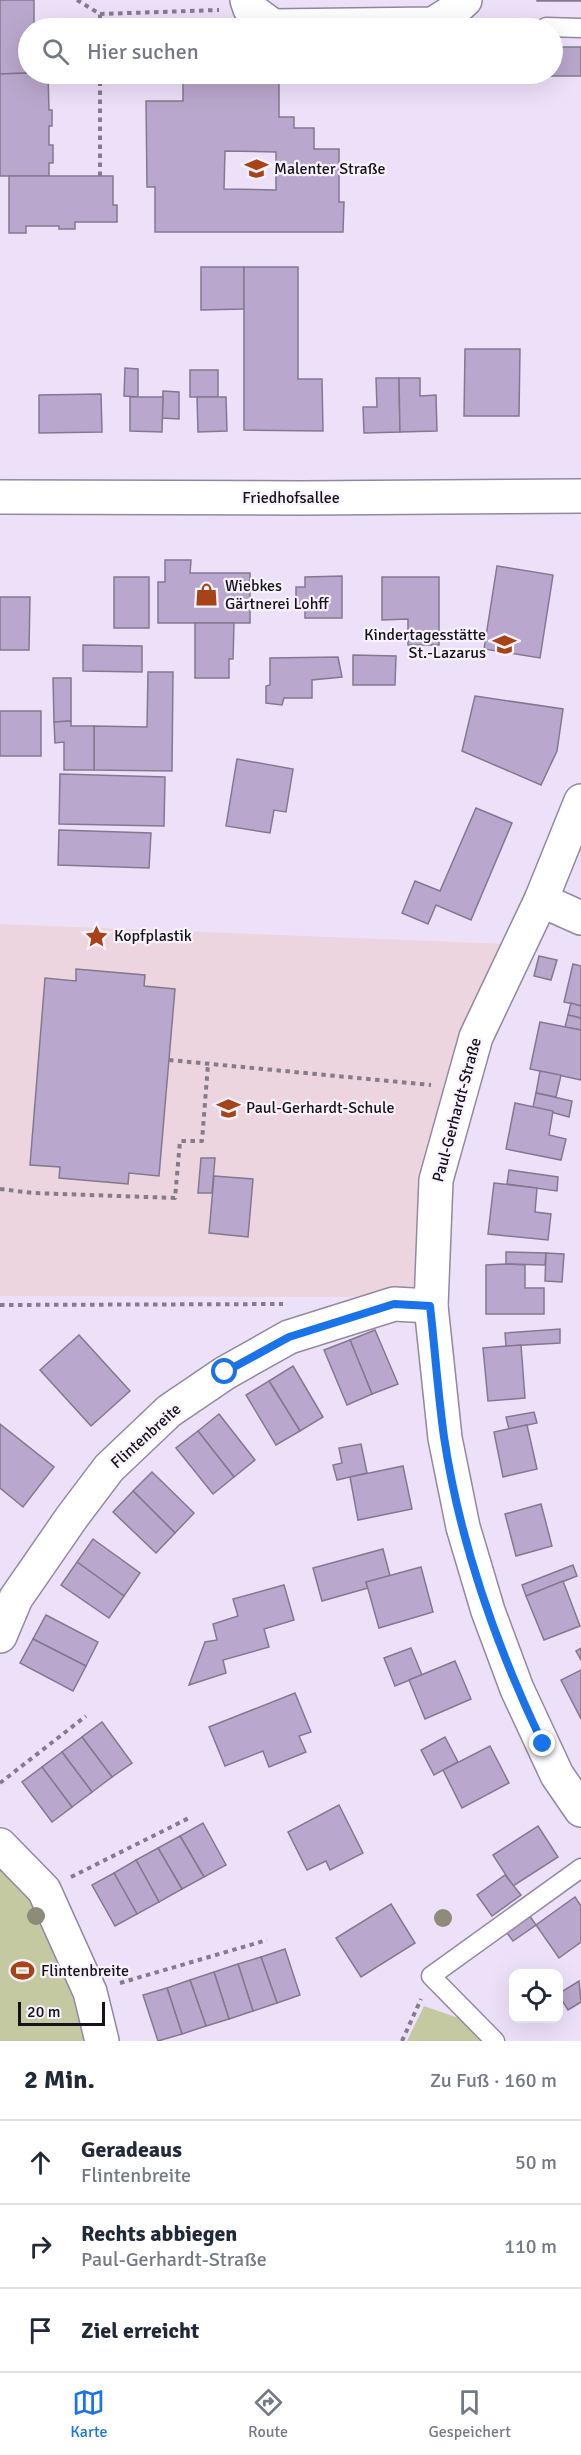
<!DOCTYPE html>
<html lang="de">
<head>
<meta charset="utf-8">
<style>
	body { margin:0; font-family:Signika,sans-serif; background:#f2f2f3; color:#1f2937 }
	.controls { position:absolute; right:18px; bottom:18px; display:grid; overflow:hidden; border-radius:12px; box-shadow:0 6px 24px #0002 }
	.controls button { width:54px; height:54px; display:grid; place-items:center; padding:0; border:0; border-bottom:2px solid #e0e1e3; background:#fff; color:#1f2937; font:30px sans-serif }
	.scale { position:absolute; left:18px; bottom:15px; width:87px; box-sizing:border-box; padding-left:6px; border:3px solid #16111a; border-top:0; font-size:16px; line-height:21px; white-space:nowrap; color:#16111a; -webkit-text-stroke:4px #f7f2fc; paint-order:stroke }
	.stop { position:absolute; width:18px; height:18px; margin:-14px; border:4px solid #1a73e8; border-radius:50%; background:#fff }
	.stop.end { background:#1a73e8; border-color:#fff; box-shadow:0 2px 6px #0008 }
	.list { margin:0; padding:0; list-style:none }
	h2 { display:flex; justify-content:space-between; align-items:center; height:78px; margin:0; padding:0 24px; font-size:26px }
	h2 small { font-size:20px; font-weight:400; color:#747a83 }
	.list li { display:grid; grid-template-columns:39px 1fr auto; gap:18px; align-items:center; box-sizing:border-box; height:84px; padding:0 24px; border-top:2px solid #e0e1e3 }
	.list b { display:block; font-size:22px; white-space:nowrap }
	.list p { margin:0; font-size:20px; white-space:nowrap; color:#747a83 }
	.list em { font-size:20px; font-style:normal; color:#747a83 }
	.icon { flex:none; width:33px; height:33px; fill:none; stroke:currentColor; stroke-width:2; stroke-linecap:round; stroke-linejoin:round }
	.map { position:relative; flex:none; width:581px; height:2041px; overflow:hidden }
	.search { position:absolute; background:#fff; box-shadow:0 6px 24px #0002; left:18px; right:18px; top:18px; height:66px; display:flex; align-items:center; gap:15px; box-sizing:border-box; padding:0 21px; border-radius:33px; color:#747a83; font-size:22px }
	.sheet { height:330px; background:#fff }
	nav { display:flex; justify-content:space-around; align-items:center; box-sizing:border-box; height:84px; border-top:2px solid #e0e1e3; background:#fff; font-size:16px; color:#747a83 }
	nav a { display:grid; justify-items:center; gap:3px }
	nav .on { color:#1a73e8 }
	.map>svg:first-child { display:block }
	.education { fill:#edd5e0 }
	.green { fill:#c5c9a2 }
	.building { fill:#baa7cd; stroke:#83798f; stroke-width:1.5; fill-rule:evenodd }
	.lines { fill:none; stroke-linecap:round; stroke-linejoin:round }
	.lane-casing { stroke:#93889f; stroke-width:21 }
	.street-casing { stroke:#93889f; stroke-width:36 }
	.secondary-casing { stroke:#93889f; stroke-width:36 }
	.path { stroke:#847c8d; stroke-width:4; stroke-dasharray:4.5 4.5; stroke-linecap:butt }
	.lane { stroke:#fff; stroke-width:18 }
	.street { stroke:#fff; stroke-width:33 }
	.secondary { stroke:#fff; stroke-width:33 }
	.tree { fill:#8e8b7a }
	.route { stroke:#1a73e8; stroke-width:8 }
	.labels { text-anchor:middle; dominant-baseline:central; stroke-width:4.5; stroke-linejoin:round; paint-order:stroke }
	.poi-label { font-size:16px; fill:#16111a; stroke:#f7f2fc; text-anchor:start }
	.street-label { font-size:16px; fill:#16111a; stroke:#f7f2fc }
</style>
</head>
<body>
<div class="map">
<svg width="581" height="2041" viewBox="0 0 581 2041">
	<rect width="100%" height="100%" fill="#ede1fa"/>
	<!-- education -->
	<polygon class="education" points="0,924 510,944 418,1291 348,1297 0,1296"/>
	<!-- green -->
	<g class="green">
		<polygon points="0,1858 30,1885 94,2041 0,2041"/>
		<polygon points="424,2006 467,2021 491,2041 407,2041"/>
	</g>
	<!-- building -->
	<g class="building">
		<polygon points="0,0 34,0 34,28 28,28 28,73 0,74"/>
		<rect x="537" y="0" width="44" height="1"/>
		<polygon points="552,47 581,47 581,76 537,76 537,74 552,74"/>
		<polygon points="28,73 48,74 49,110 52,110 52,126 49,126 49,145 53,145 53,163 49,163 49,176 0,176 0,74"/>
		<path d="M183,74H223L222,77H250V82H279V117H294V128H314V149H339V202H344L343,232H155V187H147L146,101H183ZM225,151L276,152V190L224,189Z"/>
		<polygon points="9,176 113,176 113,205 117,205 117,222 75,222 75,229 59,229 59,226 26,226 26,233 9,233"/>
		<polygon points="201,267 244,267 244,309 201,310"/>
		<polygon points="244,267 298,267 298,379 322,379 323,431 244,430"/>
		<polygon points="465,349 520,349 519,416 464,416"/>
		<polygon points="125,368 138,369 138,397 124,396"/>
		<rect x="190" y="370" width="28" height="27"/>
		<polygon points="376,378 399,378 400,432 364,433 363,407 377,407"/>
		<polygon points="399,378 420,378 420,396 436,395 437,431 400,432"/>
		<polygon points="163,391 179,392 179,419 162,418"/>
		<polygon points="101,394 102,432 39,433 39,395"/>
		<polygon points="130,397 163,397 162,432 130,431"/>
		<polygon points="197,397 226,397 227,431 198,432"/>
		<polygon points="165,560 191,560 190,573 250,573 250,623 158,623 158,582 165,582"/>
		<polygon points="497,566 553,575 540,658 484,649"/>
		<polygon points="342,576 342,618 305,618 305,605 296,605 296,587 305,587 305,577"/>
		<rect x="114" y="577" width="35" height="51"/>
		<polygon points="382,577 439,577 439,645 408,645 408,619 382,620"/>
		<polygon points="0,597 30,597 29,650 0,650"/>
		<polygon points="195,623 234,623 233,659 229,659 229,678 195,678"/>
		<polygon points="83,645 142,646 142,672 83,671"/>
		<polygon points="353,655 396,656 395,685 353,685"/>
		<polygon points="338,657 342,677 312,680 312,698 284,698 282,705 266,703 266,686 270,685 270,658"/>
		<polygon points="148,672 173,672 172,771 94,770 94,726 147,727"/>
		<polygon points="53,678 71,678 71,721 54,722"/>
		<polygon points="475,696 563,709 557,751 541,785 462,751"/>
		<rect x="0" y="711" width="41" height="45"/>
		<polygon points="71,721 71,726 94,726 94,770 64,770 64,742 55,743 54,722"/>
		<polygon points="237,759 293,769 286,812 274,810 270,833 226,826"/>
		<polygon points="60,774 165,777 164,826 59,824"/>
		<polygon points="476,808 512,823 471,920 436,905 428,924 402,913 415,881 440,891"/>
		<polygon points="59,830 151,833 149,868 58,865"/>
		<polygon points="539,956 557,960 551,980 534,976"/>
		<polygon points="573,964 581,966 581,1006 564,1002"/>
		<polygon points="76,969 145,975 144,986 175,989 159,1176 129,1173 128,1184 59,1178 60,1167 30,1165 45,978 76,981"/>
		<polygon points="571,1003 581,1006 581,1018 568,1015"/>
		<polygon points="568,1015 581,1018 581,1030 565,1027"/>
		<polygon points="540,1022 581,1030 581,1080 530,1069"/>
		<polygon points="540,1071 561,1075 556,1097 536,1093"/>
		<polygon points="536,1093 572,1101 569,1117 533,1107"/>
		<polygon points="515,1103 553,1111 549,1135 566,1139 561,1160 506,1149"/>
		<polygon points="201,1158 215,1158 212,1193 198,1193"/>
		<polygon points="509,1170 558,1177 557,1191 507,1184"/>
		<polygon points="214,1176 253,1179 248,1237 209,1233"/>
		<polygon points="494,1183 537,1188 535,1212 551,1214 548,1240 488,1234"/>
		<polygon points="506,1252 546,1253 545,1265 506,1264"/>
		<polygon points="546,1253 564,1254 562,1282 545,1281"/>
		<polygon points="506,1264 525,1265 525,1288 544,1288 544,1314 486,1314 486,1265"/>
		<polygon points="560,1329 560,1343 506,1346 505,1333"/>
		<polygon points="375,1330 398,1384 372,1394 350,1340"/>
		<polygon points="79,1335 130,1391 91,1426 40,1370"/>
		<polygon points="350,1340 372,1394 347,1405 324,1350"/>
		<polygon points="521,1345 525,1398 488,1401 483,1348"/>
		<polygon points="293,1366 323,1417 300,1431 269,1381"/>
		<polygon points="269,1381 300,1431 276,1445 246,1395"/>
		<polygon points="534,1412 537,1423 509,1429 506,1417"/>
		<polygon points="219,1414 255,1460 234,1477 198,1431"/>
		<polygon points="0,1424 54,1467 23,1507 0,1488"/>
		<polygon points="527,1425 537,1469 503,1477 494,1432"/>
		<polygon points="198,1431 234,1477 213,1494 176,1448"/>
		<polygon points="361,1444 367,1473 337,1480 333,1465 342,1463 339,1448"/>
		<polygon points="403,1466 412,1509 358,1520 350,1477"/>
		<polygon points="152,1472 194,1513 175,1533 133,1491"/>
		<polygon points="133,1491 175,1533 156,1553 113,1512"/>
		<polygon points="541,1504 552,1546 516,1556 505,1514"/>
		<polygon points="93,1539 140,1573 124,1596 77,1562"/>
		<polygon points="383,1549 390,1576 366,1582 368,1588 322,1601 313,1568"/>
		<polygon points="77,1562 124,1596 109,1618 61,1585"/>
		<polygon points="573,1565 577,1576 526,1596 522,1585"/>
		<polygon points="421,1567 433,1612 379,1628 366,1582"/>
		<polygon points="563,1581 580,1626 544,1640 526,1596"/>
		<polygon points="284,1585 294,1620 264,1629 269,1647 223,1660 226,1673 189,1685 205,1642 217,1640 213,1624 238,1616 233,1599"/>
		<polygon points="46,1615 98,1642 86,1666 33,1639"/>
		<polygon points="33,1639 86,1666 73,1691 20,1663"/>
		<polygon points="411,1648 422,1675 395,1686 384,1658"/>
		<polygon points="581,1648 581,1660 576,1651"/>
		<polygon points="455,1661 471,1699 425,1719 409,1680"/>
		<polygon points="581,1670 581,1719 561,1680"/>
		<polygon points="295,1693 311,1732 299,1736 306,1752 269,1767 263,1751 225,1766 209,1727"/>
		<polygon points="102,1722 132,1763 112,1777 82,1737"/>
		<polygon points="82,1737 112,1777 92,1792 62,1752"/>
		<polygon points="445,1737 458,1762 434,1775 421,1750"/>
		<polygon points="490,1746 509,1783 462,1808 443,1770"/>
		<polygon points="62,1752 92,1792 72,1807 42,1767"/>
		<polygon points="42,1767 72,1807 52,1822 22,1782"/>
		<polygon points="339,1805 363,1853 330,1870 326,1861 307,1870 288,1832"/>
		<polygon points="203,1823 226,1865 204,1877 180,1836"/>
		<polygon points="538,1826 558,1857 513,1886 493,1855"/>
		<polygon points="180,1836 204,1877 182,1889 158,1848"/>
		<polygon points="158,1848 182,1889 159,1902 136,1860"/>
		<polygon points="136,1860 159,1902 137,1914 114,1873"/>
		<polygon points="114,1873 137,1914 115,1926 92,1885"/>
		<polygon points="505,1875 521,1895 492,1916 477,1895"/>
		<polygon points="575,1897 581,1906 581,1942 559,1958 536,1925"/>
		<polygon points="391,1904 415,1943 361,1977 336,1938"/>
		<polygon points="527,1912 536,1925 513,1941 504,1929"/>
		<polygon points="285,1949 300,1995 277,2003 261,1957"/>
		<polygon points="261,1957 277,2003 253,2011 238,1964"/>
		<polygon points="238,1964 253,2011 229,2019 214,1972"/>
		<polygon points="214,1972 229,2019 206,2026 190,1980"/>
		<polygon points="190,1980 206,2026 182,2034 167,1988"/>
		<polygon points="579,1981 581,2002 568,2010 558,1994"/>
		<polygon points="167,1988 182,2034 158,2041 143,1995"/>
	</g>
	<g class="lines">
		<defs>
			<g id="lane">
				<polyline points="546,27 581,28"/>
				<polyline points="495,2041 431,1976 581,1868"/>
			</g>
			<g id="street">
				<polyline points="247,0 250,9 273,26 433,24 452,12 465,0"/>
				<polyline points="581,801 541,900 476,1037 436,1180 431,1306 445,1438 463,1527 488,1611 517,1689 557,1775 581,1810"/>
				<polyline points="541,900 581,918"/>
				<polyline points="0,1636 16,1598 72,1517 109,1468 169,1411 225,1373 289,1337 394,1304 431,1306"/>
				<polyline points="0,1845 44,1890 90,1992 102,2041"/>
			</g>
			<polyline id="secondary" points="0,497 302,498 581,496"/>
		</defs>
		<!-- lane casing -->
		<use href="#lane" class="lane-casing"/>
		<!-- street casing -->
		<use href="#street" class="street-casing"/>
		<!-- secondary casing -->
		<use href="#secondary" class="secondary-casing"/>
		<!-- path -->
		<g class="path">
			<polyline points="77,0 100,14 219,10"/>
			<polyline points="100,28 100,14"/>
			<polyline points="100,176 100,74"/>
			<polyline points="169,1060 431,1085"/>
			<polyline points="0,1189 33,1193 175,1198 180,1141 202,1141 208,1064"/>
			<polyline points="0,1305 283,1304"/>
			<polyline points="0,1783 86,1716"/>
			<polyline points="71,1877 191,1817"/>
			<polyline points="120,1983 267,1940"/>
			<polyline points="402,2041 421,1999"/>
		</g>
		<!-- lane -->
		<use href="#lane" class="lane"/>
		<!-- street -->
		<use href="#street" class="street"/>
		<!-- secondary -->
		<use href="#secondary" class="secondary"/>
	</g>
	<!-- trees -->
	<g class="tree">
		<circle cx="36" cy="1916" r="9"/>
		<circle cx="443" cy="1918" r="9"/>
	</g>
	<g class="lines">
		<!-- route -->
		<path class="route" d="M225,1372L289,1337L394,1304L430,1306C435,1350 438,1394 444,1437C460,1544 497,1648 543,1744"/>
	</g>
	<!-- icons -->
	<defs>
		<symbol id="school-bare" viewBox="-9 -9 18 18"><path d="M0-5L7-2L0 1L-7-2ZM-4 1L0 2.5L4 1V4Q0 6-4 4Z" fill="#a84317" stroke="#f7f2fc" stroke-width="2.5" paint-order="stroke"/></symbol>
		<symbol id="shop-bare" viewBox="-9 -9 18 18"><path d="M-5-2.5h2.3a2.7 3.5 0 0 1 5.4 0H5L5.5 6h-11ZM-1.5-2.5h3a1.5 2.3 0 0 0-3 0Z" fill="#a84317" stroke="#f7f2fc" stroke-width="2.5" paint-order="stroke"/></symbol>
		<symbol id="sight-bare" viewBox="-9 -9 18 18"><path d="M0-6L1.8-2.2L6-1.7L2.9 1.2L3.7 5.4L0 3.3L-3.7 5.4L-2.9 1.2L-6-1.7L-1.8-2.2Z" fill="#a84317" stroke="#f7f2fc" stroke-width="2.5" paint-order="stroke"/></symbol>
		<symbol id="stadium-bare" viewBox="-9 -9 18 18"><path d="M0-5a6.5 5 0 1 0 0 10a6.5 5 0 1 0 0-10ZM-3.5-1.8h7v3.6h-7Z" fill="#a84317" stroke="#f7f2fc" stroke-width="2.5" paint-order="stroke"/></symbol>
	</defs>
	<g fill-rule="evenodd">
		<use href="#school-bare" x="240" y="152" width="33" height="33"/>
		<use href="#shop-bare" x="190" y="578" width="33" height="33"/>
		<use href="#school-bare" x="488" y="628" width="33" height="33"/>
		<use href="#sight-bare" x="80" y="920" width="33" height="33"/>
		<use href="#school-bare" x="212" y="1092" width="33" height="33"/>
		<use href="#stadium-bare" x="6" y="1954" width="33" height="33"/>
	</g>
	<g class="labels">
		<!-- poi labels -->
		<g class="poi-label">
			<text x="274" y="169">Malenter Straße</text>
			<text x="225" y="586">Wiebkes<tspan x="225" dy="18">Gärtnerei Lohff</tspan></text>
			<text x="486" y="635" text-anchor="end">Kindertagesstätte<tspan x="486" dy="18">St.-Lazarus</tspan></text>
			<text x="114" y="936">Kopfplastik</text>
			<text x="246" y="1108">Paul-Gerhardt-Schule</text>
			<text x="41" y="1971">Flintenbreite</text>
		</g>
		<!-- street labels -->
		<g class="street-label">
			<text x="291" y="498">Friedhofsallee</text>
			<text transform="translate(457 1110) rotate(-75)">Paul-Gerhardt-Straße</text>
			<text transform="translate(146 1436) rotate(-42)">Flintenbreite</text>
		</g>
	</g>
</svg>
<div class="controls">
<button><svg class="icon" aria-label="locate" viewBox="0 0 24 24"><circle cx="12" cy="12" r="6"/><path d="M12 2v4M12 18v4M2 12h4M18 12h4"/></svg></button>
</div>
<div class="scale">20 m</div>
<div class="stop" style="left:225px;top:1372px"></div>
<div class="stop end" style="left:543px;top:1744px"></div>
<div class="search"><svg class="icon" aria-label="search" viewBox="0 0 24 24"><circle cx="10" cy="10" r="6"/><path d="M15 15l6 6"/></svg>Hier suchen</div>
</div>
<section class="sheet">
<h2>2 Min.<small>Zu Fuß · 160 m</small></h2>
<ul class="list">
<li><svg class="icon" aria-label="ahead" viewBox="0 0 24 24"><path d="M12 20V5M6 11l6-6 6 6"/></svg><div><b>Geradeaus</b><p>Flintenbreite</p></div><em>50 m</em></li>
<li><svg class="icon" aria-label="right" viewBox="0 0 24 24"><path d="M7 20v-9h11M14 6l5 5-5 5"/></svg><div><b>Rechts abbiegen</b><p>Paul-Gerhardt-Straße</p></div><em>110 m</em></li>
<li><svg class="icon" aria-label="arrive" viewBox="0 0 24 24"><path d="M6 21V4h12l-3 4 3 4H6"/></svg><div><b>Ziel erreicht</b></div></li>
</ul>
</section>
<nav>
<a class="on"><svg class="icon" aria-label="map" viewBox="0 0 24 24"><path d="M3 6l6-2 6 2 6-2v14l-6 2-6-2-6 2zM9 4v14M15 6v14"/></svg>Karte</a>
<a><svg class="icon" aria-label="directions" viewBox="0 0 24 24"><path d="M12 3l9 9-9 9-9-9zM9 14v-3h6M13 9l2 2-2 2"/></svg>Route</a>
<a><svg class="icon" aria-label="saved" viewBox="0 0 24 24"><path d="M7 4h10v16l-5-4-5 4z"/></svg>Gespeichert</a>
</nav>
</body>
</html>
